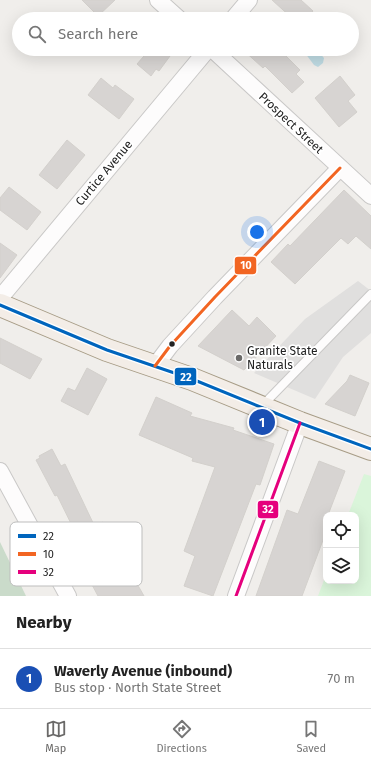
<!DOCTYPE html>
<html lang="en">
<head>
<meta charset="utf-8">
<style>
	body { margin:0; font-family:"Fira Sans",sans-serif; background:#f6f6f6; color:#222 }
	.controls { position:absolute; right:12px; bottom:12px; display:grid; overflow:hidden; border-radius:8px; box-shadow:0 4px 16px #0002 }
	.controls button { width:36px; height:36px; display:grid; place-items:center; padding:0; border:0; border-bottom:1px solid #e0e0e0; background:#fff; color:#222; font:20px sans-serif }
	.you { position:absolute; left:257px; top:232px; width:14px; height:14px; margin:-10px; border:3px solid #fff; border-radius:50%; background:#1a73e8; box-shadow:0 0 0 6px #1a73e833 }
	.badge { display:grid; place-items:center; width:26px; height:26px; border-radius:50%; background:#6a6968; color:#fff; font-size:13px; font-weight:700 }
	.pin { position:absolute; translate:-50% -50%; border:2px solid #fff; box-shadow:0 1px 4px #0006 }
	.list { margin:0; padding:0; list-style:none }
	h2 { display:flex; justify-content:space-between; align-items:center; height:52px; margin:0; padding:0 16px; font-size:17px }
	h2 small { font-size:13px; font-weight:400; color:#767676 }
	.list li { display:grid; grid-template-columns:26px 1fr auto; gap:12px; align-items:center; box-sizing:border-box; height:60px; padding:0 16px; border-top:1px solid #e0e0e0 }
	.list b { display:block; font-size:15px; white-space:nowrap }
	.list p { margin:0; font-size:13px; white-space:nowrap; color:#767676 }
	.list em { font-size:13px; font-style:normal; color:#767676 }
	.icon { flex:none; width:22px; height:22px; fill:none; stroke:currentColor; stroke-width:2; stroke-linecap:round; stroke-linejoin:round }
	.map { position:relative; flex:none; width:371px; height:596px; overflow:hidden }
	.search { position:absolute; background:#fff; box-shadow:0 4px 16px #0002; left:12px; right:12px; top:12px; height:44px; display:flex; align-items:center; gap:10px; box-sizing:border-box; padding:0 14px; border-radius:22px; color:#767676; font-size:15px }
	.sheet { height:112px; background:#fff }
	nav { display:flex; justify-content:space-around; align-items:center; box-sizing:border-box; height:56px; border-top:1px solid #e0e0e0; background:#fff; font-size:11px; color:#767676 }
	nav a { display:grid; justify-items:center; gap:2px }
	nav .on { color:#6a6968 }
	.map>svg:first-child { display:block }
	.cemetery { fill:#cadbca }
	.park { fill:#daf5da }
	.parking { fill:#e0dfde }
	.water { fill:#bfdbe3 }
	.building { fill:#d7d4d2; stroke:#d3d0cc }
	.lines { fill:none; stroke-linecap:round; stroke-linejoin:round }
	.service-casing { stroke:#c9c8c7; stroke-width:10 }
	.minor-casing { stroke:#c9c8c7; stroke-width:18 }
	.primary-casing { stroke:#a79c86; stroke-width:24 }
	.service { stroke:#fdfcfc; stroke-width:8 }
	.minor { stroke:#fdfcfc; stroke-width:16 }
	.primary { stroke:#f3ede7; stroke-width:22 }
	.bus-1-casing { stroke:#fff; stroke-width:6 }
	.bus-2-casing { stroke:#fff; stroke-width:6 }
	.bus-3-casing { stroke:#fff; stroke-width:6 }
	.bus-1 { stroke:#0065bd; stroke-width:3 }
	.bus-2 { stroke:#f26522; stroke-width:3 }
	.bus-3 { stroke:#e5007d; stroke-width:3 }
	.bus-dot { fill:#222; stroke:#fff; stroke-width:1.5 }
	.poi-dot { fill:#6a6968; stroke:#fff; stroke-width:1.5 }
	.labels { text-anchor:middle; dominant-baseline:central; stroke-width:3.5; stroke-linejoin:round; paint-order:stroke }
	.street-label { font-size:12px; fill:#222; stroke:#fff }
	.poi-label { font-size:12px; fill:#222; stroke:#fff; text-anchor:start }
	.key { fill:#fff; stroke:#bdbdbd; stroke-width:1 }
	.key-label { font-size:11px; fill:#222 }
	.line-badge { stroke:#fff; stroke-width:1.5 }
	.badge-label { font-size:11px; text-anchor:middle; font-weight:bold; fill:#fff }
</style>
</head>
<body>
<div class="map">
<svg width="371" height="596" viewBox="0 0 371 596">
	<rect width="100%" height="100%" fill="#f0eeeb"/>
	<!-- cemetery -->
	<polygon class="cemetery" points="0,542 26,596 0,596"/>
	<!-- park -->
	<polygon class="park" points="364,474 371,476 371,596 318,596 326,575 326,581 356,581 356,515 348,515"/>
	<!-- parking -->
	<polygon class="parking" points="358,281 371,291 371,333 343,357 315,399 254,373 305,319"/>
	<!-- water -->
	<polygon class="water" points="302,49 316,49 324,58 323,63 318,67 314,65"/>
	<!-- building -->
	<g class="building">
		<polygon points="82,0 115,0 98,16"/>
		<polygon points="272,0 301,0 313,11 306,19 293,19"/>
		<polygon points="150,49 161,49 170,56 159,71 156,69 151,76 137,64"/>
		<polygon points="242,49 279,49 300,70 296,74 304,82 292,93 265,66 263,68"/>
		<polygon points="340,76 355,95 348,101 357,112 339,127 315,98"/>
		<polygon points="101,78 113,88 115,85 134,99 119,119 88,95"/>
		<polygon points="67,140 85,155 57,189 39,175"/>
		<polygon points="9,187 41,212 27,230 0,210 0,198"/>
		<polygon points="344,190 371,216 371,249 356,236 348,244 341,238 295,284 271,262 288,244 290,246"/>
		<polygon points="0,243 17,255 0,278"/>
		<polygon points="232,310 249,326 257,317 276,336 244,370 198,346"/>
		<polygon points="0,338 42,359 30,379 0,363"/>
		<polygon points="87,368 107,379 88,415 61,401 68,388 75,391"/>
		<polygon points="350,375 369,383 355,416 325,404 347,381"/>
		<polygon points="156,397 192,413 190,416 234,428 233,430 274,444 260,485 256,484 213,596 184,586 195,556 184,551 215,467 192,461 193,458 139,435"/>
		<polygon points="52,449 61,466 65,464 95,527 103,522 121,557 128,553 139,571 132,575 144,596 98,596 74,551 82,546 57,495 55,496 36,460 40,458 39,456"/>
		<polygon points="319,461 345,471 328,515 326,515 326,532 302,596 256,596 287,510 298,514"/>
	</g>
	<g class="lines">
		<defs>
			<polyline id="service" points="262,406 371,294"/>
			<g id="minor">
				<polyline points="158,0 179,19"/>
				<polyline points="233,19 249,0"/>
				<polyline points="212,49 371,196"/>
				<polyline points="0,298 208,49"/>
				<polyline points="155,366 170,346 215,297 340,168"/>
				<polyline points="0,471 68,596"/>
				<polyline points="236,596 300,423"/>
			</g>
			<polyline id="primary" points="0,305 107,350 192,379 300,423 371,449"/>
		</defs>
		<!-- service casing -->
		<use href="#service" class="service-casing"/>
		<!-- minor casing -->
		<use href="#minor" class="minor-casing"/>
		<!-- primary casing -->
		<use href="#primary" class="primary-casing"/>
		<!-- service -->
		<use href="#service" class="service"/>
		<!-- minor -->
		<use href="#minor" class="minor"/>
		<!-- primary -->
		<use href="#primary" class="primary"/>
		<defs>
			<polyline id="bus-1" points="0,305 107,350 192,379 300,423 371,449"/>
			<polyline id="bus-2" points="155,366 170,346 215,297 340,168"/>
			<polyline id="bus-3" points="236,596 300,423"/>
		</defs>
		<!-- bus-1 casing -->
		<use href="#bus-1" class="bus-1-casing"/>
		<!-- bus-2 casing -->
		<use href="#bus-2" class="bus-2-casing"/>
		<!-- bus-3 casing -->
		<use href="#bus-3" class="bus-3-casing"/>
		<!-- bus-1 -->
		<use href="#bus-1" class="bus-1"/>
		<!-- bus-2 -->
		<use href="#bus-2" class="bus-2"/>
		<!-- bus-3 -->
		<use href="#bus-3" class="bus-3"/>
	</g>
	<!-- markers -->
	<circle class="bus-dot" cx="172" cy="344" r="3.5"/>
	<circle class="poi-dot" cx="239" cy="358" r="4"/>
	<g class="labels">
		<!-- street labels -->
		<g class="street-label">
			<text transform="translate(291 123) rotate(43)">Prospect Street</text>
			<text transform="translate(104 173) rotate(-50)">Curtice Avenue</text>
		</g>
		<!-- poi labels -->
		<g class="poi-label">
			<text x="247" y="351">Granite State<tspan x="247" dy="14">Naturals</tspan></text>
		</g>
	</g>
	<!-- legend -->
	<rect x="10" y="522" width="132" height="64" rx="6" class="key"/>
	<rect x="18" y="534" width="18" height="4" fill="#0065bd"/>
	<rect x="18" y="552" width="18" height="4" fill="#f26522"/>
	<rect x="18" y="570" width="18" height="4" fill="#e5007d"/>
	<g class="key-label">
		<text x="43" y="540">22</text>
		<text x="43" y="558">10</text>
		<text x="43" y="576">32</text>
	</g>
	<g class="line-badge">
		<rect x="234" y="256" width="23" height="19" rx="4" fill="#f26522"/>
		<rect x="174" y="367" width="23" height="19" rx="4" fill="#0065bd"/>
		<rect x="257" y="500" width="22" height="19" rx="4" fill="#e5007d"/>
	</g>
	<g class="badge-label">
		<text x="246" y="269">10</text>
		<text x="186" y="381">22</text>
		<text x="268" y="513">32</text>
	</g>
</svg>
<div class="controls">
<button><svg class="icon" aria-label="locate" viewBox="0 0 24 24"><circle cx="12" cy="12" r="6"/><path d="M12 2v4M12 18v4M2 12h4M18 12h4"/></svg></button>
<button><svg class="icon" aria-label="layers" viewBox="0 0 24 24"><path d="M12 4l9 5-9 5-9-5zM3 14l9 5 9-5"/></svg></button>
</div>
<div class="you"></div>
<div class="pin badge" style="left:262px;top:422px;background:#1a4fb4">1</div>
<div class="search"><svg class="icon" aria-label="search" viewBox="0 0 24 24"><circle cx="10" cy="10" r="6"/><path d="M15 15l6 6"/></svg>Search here</div>
</div>
<section class="sheet">
<h2>Nearby<small></small></h2>
<ul class="list">
<li><span class="badge" style="background:#1a4fb4">1</span><div><b>Waverly Avenue (inbound)</b><p>Bus stop · North State Street</p></div><em>70 m</em></li>
</ul>
</section>
<nav>
<a class="on"><svg class="icon" aria-label="map" viewBox="0 0 24 24"><path d="M3 6l6-2 6 2 6-2v14l-6 2-6-2-6 2zM9 4v14M15 6v14"/></svg>Map</a>
<a><svg class="icon" aria-label="directions" viewBox="0 0 24 24"><path d="M12 3l9 9-9 9-9-9zM9 14v-3h6M13 9l2 2-2 2"/></svg>Directions</a>
<a><svg class="icon" aria-label="saved" viewBox="0 0 24 24"><path d="M7 4h10v16l-5-4-5 4z"/></svg>Saved</a>
</nav>
</body>
</html>
